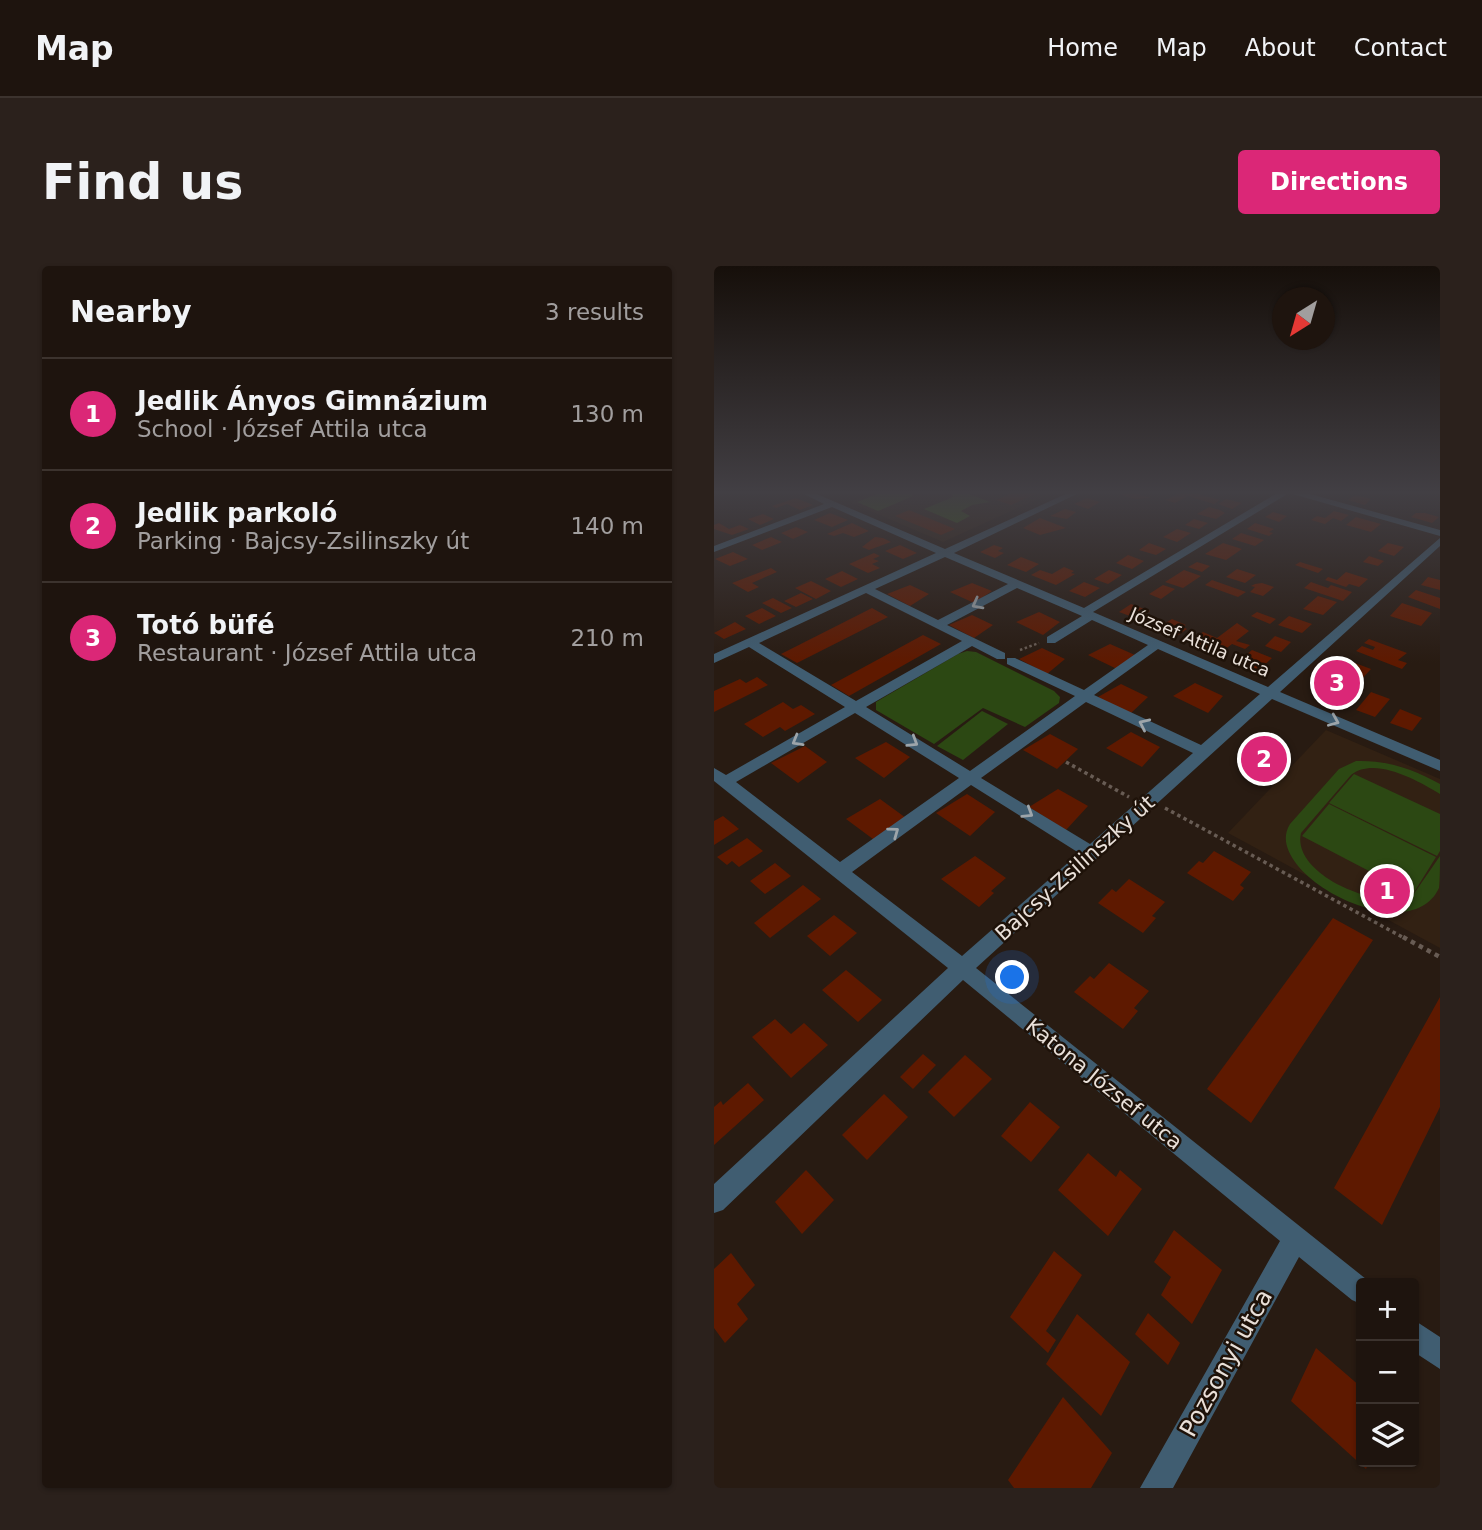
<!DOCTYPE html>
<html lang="en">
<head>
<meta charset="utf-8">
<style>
	body { margin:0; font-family:"DejaVu Sans",sans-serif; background:#2b211c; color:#f1f3f6 }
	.controls { position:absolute; right:21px; bottom:21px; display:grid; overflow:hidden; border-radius:7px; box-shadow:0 2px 5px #0004 }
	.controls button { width:63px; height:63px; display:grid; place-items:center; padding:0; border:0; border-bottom:2px solid #3c332e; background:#1e140e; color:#f1f3f6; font:35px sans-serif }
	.compass { position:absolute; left:558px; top:21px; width:63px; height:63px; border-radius:50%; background:#1e140e; box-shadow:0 2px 5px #0004; rotate:217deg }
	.you { position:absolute; left:299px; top:712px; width:24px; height:24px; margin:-18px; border:5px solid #fff; border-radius:50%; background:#1a73e8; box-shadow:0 0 0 10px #1a73e833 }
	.badge { display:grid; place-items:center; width:46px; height:46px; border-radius:50%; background:#db2777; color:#fff; font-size:23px; font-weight:700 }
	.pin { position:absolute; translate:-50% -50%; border:4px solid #fff; box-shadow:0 2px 7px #0006 }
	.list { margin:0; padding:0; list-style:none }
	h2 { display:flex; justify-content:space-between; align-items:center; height:91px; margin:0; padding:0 28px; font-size:30px }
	h2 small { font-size:23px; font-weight:400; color:#a19e9e }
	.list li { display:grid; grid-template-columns:46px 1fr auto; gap:21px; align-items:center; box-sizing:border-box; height:112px; padding:0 28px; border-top:2px solid #3c332e }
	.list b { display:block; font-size:26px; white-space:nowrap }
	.list p { margin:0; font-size:23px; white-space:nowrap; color:#a19e9e }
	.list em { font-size:23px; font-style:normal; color:#a19e9e }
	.icon { flex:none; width:38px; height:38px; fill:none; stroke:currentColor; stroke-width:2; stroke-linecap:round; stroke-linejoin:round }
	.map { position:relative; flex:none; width:726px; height:1222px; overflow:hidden; border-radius:7px }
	header { display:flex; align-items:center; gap:42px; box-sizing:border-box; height:98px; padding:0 35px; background:#1e140e; border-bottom:2px solid #3c332e }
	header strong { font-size:33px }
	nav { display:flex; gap:38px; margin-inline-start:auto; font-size:24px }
	.intro { display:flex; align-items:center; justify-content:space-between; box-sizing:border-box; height:168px; padding:0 42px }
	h1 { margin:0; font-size:49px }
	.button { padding:18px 32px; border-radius:7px; background:#db2777; color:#fff; font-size:24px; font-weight:700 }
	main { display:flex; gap:42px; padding:0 42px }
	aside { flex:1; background:#1e140e; border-radius:7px; box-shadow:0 2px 5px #0004 }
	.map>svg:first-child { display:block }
	.built { fill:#322113 }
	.green { fill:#2c4813 }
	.forest { fill:#385c15 }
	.building { fill:#5e1900 }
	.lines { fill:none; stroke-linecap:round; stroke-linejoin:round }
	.path-far2 { stroke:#685c54; stroke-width:2.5; stroke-dasharray:2.5 2.5; stroke-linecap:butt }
	.path-far1 { stroke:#685c54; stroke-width:3.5; stroke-dasharray:3.5 3.5; stroke-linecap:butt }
	.path { stroke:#685c54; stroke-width:4.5; stroke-dasharray:4.5 4.5; stroke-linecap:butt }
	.minor { fill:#405d71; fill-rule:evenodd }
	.oneway { stroke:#9da5aa }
	.labels { text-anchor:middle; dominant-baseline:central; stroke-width:5; stroke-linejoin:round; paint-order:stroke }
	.far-street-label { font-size:18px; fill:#e9e0d9; stroke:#1e1209 }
	.street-label { font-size:21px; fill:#e9e0d9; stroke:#1e1209 }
	.near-street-label { font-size:24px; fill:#e9e0d9; stroke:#1e1209 }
</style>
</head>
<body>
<header>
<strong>Map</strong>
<nav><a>Home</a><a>Map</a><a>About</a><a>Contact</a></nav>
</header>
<div class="intro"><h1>Find us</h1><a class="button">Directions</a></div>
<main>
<aside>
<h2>Nearby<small>3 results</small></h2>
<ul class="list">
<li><span class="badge">1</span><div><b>Jedlik Ányos Gimnázium</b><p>School · József Attila utca</p></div><em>130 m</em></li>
<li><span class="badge">2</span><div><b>Jedlik parkoló</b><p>Parking · Bajcsy-Zsilinszky út</p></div><em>140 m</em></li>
<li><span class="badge">3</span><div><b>Totó büfé</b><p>Restaurant · József Attila utca</p></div><em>210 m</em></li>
</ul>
</aside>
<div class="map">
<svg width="726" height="1222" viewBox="0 0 726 1222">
	<rect width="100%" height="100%" fill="#281b12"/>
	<!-- built -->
	<g class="built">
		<polygon points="162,226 339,226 229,276 135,236"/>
		<polygon points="612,464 726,513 726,682 514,567"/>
	</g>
	<!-- green -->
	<g class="green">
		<polygon points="253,385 262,386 340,425 346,431 345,437 311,461 269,442 220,478 162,444 162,436 244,388"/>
		<polygon points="268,445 294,458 249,494 223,480"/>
		<path d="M642,495C673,494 699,503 726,518V528C704,515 661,490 637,509L587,567C577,609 667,646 699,629L726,590C726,599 726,613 725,622C695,687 545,606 576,558L625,503Z"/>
		<polygon points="640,508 726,548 726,585 723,590 615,537"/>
		<polygon points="615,538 722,591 699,628 588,570"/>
	</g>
	<!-- forest -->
	<g class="forest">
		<polygon points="168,226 196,226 199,230 164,245 143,236"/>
		<polygon points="238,226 250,226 276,236 258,239 247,245 256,250 243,257 210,243 239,231"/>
	</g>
	<!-- building -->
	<g class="building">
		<polygon points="294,226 326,226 297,239 282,234 297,228"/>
		<polygon points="412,226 418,226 437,232 421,233 407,229"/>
		<polygon points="467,226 478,226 506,234 500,238 474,230 461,237 452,234"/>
		<polygon points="641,229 657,233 651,239 634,234"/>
		<polygon points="82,232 99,239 86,244 73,238 62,242 58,240"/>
		<polygon points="373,232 386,236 374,243 360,238"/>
		<polygon points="512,233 528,237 518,243 504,238"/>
		<polygon points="495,241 506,244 511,247 502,253 483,248"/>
		<polygon points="351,243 362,246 353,253 336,250"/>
		<polygon points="195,244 241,263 227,269 181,250"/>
		<polygon points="620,245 635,249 627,255 619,252 611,258 597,254 603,250 611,252"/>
		<polygon points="559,246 573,250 565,256 551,251"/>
		<polygon points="116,247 134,254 118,261 100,254"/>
		<polygon points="702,247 711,247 725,251 718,257 697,251"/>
		<polygon points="49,248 60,253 46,259 34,253"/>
		<polygon points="642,251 667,258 657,266 632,259"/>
		<polygon points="326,252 352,262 326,269 309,262"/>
		<polygon points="480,253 494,257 485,263 471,259"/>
		<polygon points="5,257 15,263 26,259 35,263 18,269 0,263 0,259"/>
		<polygon points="138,257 155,265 140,271 129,267 120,270 113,268"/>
		<polygon points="541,257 560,263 555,266 559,267 555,270 533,263"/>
		<polygon points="82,261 94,266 79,273 67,267"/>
		<polygon points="463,263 477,267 463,276 449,271"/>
		<polygon points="527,267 550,274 541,280 518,273"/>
		<polygon points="57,271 68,276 48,284 38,279"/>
		<polygon points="161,271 169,272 177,276 155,284 148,281"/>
		<polygon points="435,277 452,283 442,289 425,284"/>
		<polygon points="509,277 528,283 512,294 491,288"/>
		<polygon points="674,277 690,281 680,290 664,285"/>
		<polygon points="186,279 203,287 189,293 171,285"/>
		<polygon points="280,279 289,282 284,285 290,287 281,292 266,286"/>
		<polygon points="19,286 34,293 16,300 1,293"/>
		<polygon points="160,287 166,290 159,293 165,295 158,298 166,302 154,307 135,298"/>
		<polygon points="414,289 430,295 418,303 402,297"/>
		<polygon points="655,290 670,295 664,300 649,296"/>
		<polygon points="307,291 325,298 312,306 293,299"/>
		<polygon points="483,296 496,300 488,306 474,301"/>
		<polygon points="586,296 609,303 604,307 581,299"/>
		<polygon points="350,301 360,305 357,307 361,308 342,319 317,309 326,304 338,308"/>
		<polygon points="57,302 63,306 38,317 45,321 34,326 18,317"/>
		<polygon points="523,303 542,309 531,317 512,311"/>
		<polygon points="395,304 408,309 394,318 380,313"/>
		<polygon points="470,304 487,310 469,322 451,316"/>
		<polygon points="128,305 144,313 127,321 111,313"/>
		<polygon points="632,306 654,313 645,321 635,318 632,321 611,314 614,311 623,314"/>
		<polygon points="714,311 726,314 726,324 707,319"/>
		<polygon points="498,314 532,326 524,331 491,319"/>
		<polygon points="97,315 117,325 102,333 81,322"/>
		<polygon points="370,316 386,322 371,331 355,325"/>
		<polygon points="597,316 614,322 617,319 638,326 629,335 590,322"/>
		<polygon points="258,317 278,325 260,337 236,326"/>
		<polygon points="548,317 560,321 549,330 536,326 541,321 537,320 541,318"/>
		<polygon points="196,319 215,328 196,340 173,328"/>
		<polygon points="449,319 461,323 447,333 435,328"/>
		<polygon points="702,324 726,332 726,343 694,331"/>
		<polygon points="87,327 99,333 82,341 70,335"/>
		<polygon points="604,330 623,336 609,349 589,343"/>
		<polygon points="59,332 78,342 67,347 48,337"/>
		<polygon points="688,337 718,347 707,360 676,350"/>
		<polygon points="417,338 436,345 424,353 405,346"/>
		<polygon points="48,342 62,350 45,358 31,350"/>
		<polygon points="158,342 174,351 83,397 67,388"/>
		<polygon points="325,346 346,356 329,369 302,356"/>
		<polygon points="543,346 562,353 556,358 537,350"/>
		<polygon points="258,349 279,359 260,372 235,359"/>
		<polygon points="575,350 598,358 588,367 564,359"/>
		<polygon points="458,353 472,359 469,361 473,363 463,370 444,362"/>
		<polygon points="21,356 32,363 10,373 0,367"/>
		<polygon points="523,357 535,365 522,375 536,379 531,383 518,378 505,388 476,375 489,366 503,372"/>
		<polygon points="209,369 227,378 135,430 117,419"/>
		<polygon points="561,370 577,376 567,386 551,380"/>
		<polygon points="655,373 693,387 684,394 693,397 688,403 642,385 648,380 659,384 661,381 650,377"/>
		<polygon points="396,378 421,389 405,404 374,389"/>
		<polygon points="328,382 351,393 333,408 305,393"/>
		<polygon points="538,384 558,392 545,404 525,395"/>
		<polygon points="633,394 657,403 645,416 621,407"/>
		<polygon points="43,411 54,419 0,446 0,425 26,413 32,417"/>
		<polygon points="622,413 644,422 629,439 599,426 610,414 618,417"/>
		<polygon points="481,417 509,430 494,447 459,430"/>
		<polygon points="407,418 434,431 416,448 384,431"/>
		<polygon points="657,426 676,433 661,451 642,444"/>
		<polygon points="69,436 79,443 87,439 101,448 71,465 66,461 49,471 30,458"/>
		<polygon points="686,443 708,452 698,465 676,457"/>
		<polygon points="417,466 446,481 428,501 392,482"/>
		<polygon points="336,468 364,483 343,503 309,484"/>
		<polygon points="172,476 196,491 170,512 141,492"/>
		<polygon points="91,480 113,496 84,517 57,497"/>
		<polygon points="344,523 374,540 352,564 315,541"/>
		<polygon points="253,528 281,546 256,570 222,547"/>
		<polygon points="166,533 192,552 163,576 132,553"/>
		<polygon points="9,550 25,563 0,579 0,555"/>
		<polygon points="33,572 49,585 25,601 18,595 13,599 3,591"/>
		<polygon points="500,585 537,606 526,619 530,622 519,635 473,607 485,595 489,597"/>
		<polygon points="261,590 292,612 277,625 280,627 265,641 227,613"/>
		<polygon points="61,597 77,610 51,628 36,615"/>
		<polygon points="415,613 451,636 438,650 442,652 429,667 384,637 398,623 402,626"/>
		<polygon points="89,619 107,633 56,672 40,657"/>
		<polygon points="120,649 143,667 116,690 93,670"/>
		<polygon points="619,652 659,674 537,857 493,823"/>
		<polygon points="395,697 435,725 420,742 424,745 409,763 360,726 376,710 380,713"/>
		<polygon points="132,704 168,734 144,756 108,724"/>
		<polygon points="726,731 726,841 668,959 620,922"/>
		<polygon points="61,753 77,768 90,757 114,779 77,812 38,771"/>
		<polygon points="209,788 222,799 199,823 186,811"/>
		<polygon points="251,789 278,813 240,851 214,826"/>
		<polygon points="34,817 50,834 0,879 0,841 7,835 9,839"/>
		<polygon points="170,828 194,851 153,894 128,869"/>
		<polygon points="316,836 346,861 317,896 287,870"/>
		<polygon points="374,887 402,911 406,904 428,923 394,970 344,924"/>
		<polygon points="92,904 120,934 88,968 61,936"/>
		<polygon points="460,964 508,1004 478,1058 447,1029 457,1011 440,996"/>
		<polygon points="340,985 368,1009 332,1065 342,1074 334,1087 296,1051"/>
		<polygon points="17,987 41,1019 23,1038 34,1053 11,1077 0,1062 0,1003"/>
		<polygon points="434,1047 466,1077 454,1099 421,1068"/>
		<polygon points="363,1048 416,1096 387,1150 332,1098"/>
		<polygon points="602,1082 647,1121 647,1196 655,1196 652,1203 577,1135"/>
		<polygon points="349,1131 398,1187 377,1222 300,1222 294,1214"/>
	</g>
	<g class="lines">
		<!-- path-far2 -->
		<polyline class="path-far2" points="306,384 325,377"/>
		<!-- path-far1 -->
		<g class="path-far1">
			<polyline points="352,496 415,531"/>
			<polyline points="451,542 692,673"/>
		</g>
		<!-- path -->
		<polyline class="path" points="689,671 726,691"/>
		<!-- minor -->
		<g class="minor">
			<path d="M86,226H98L231,283L356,226H367L240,287L370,342L565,226H589L726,264V270L575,227L379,346L554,421L726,272V280L566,426L726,494V505L558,433L262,702L657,1017H647V1038L638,1034L585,991L459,1222H426L566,975L249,714L9,944L0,947V918L234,702L0,515V502L12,509L131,441L35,381L0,397V388L222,287L118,241L0,286V280L110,238ZM231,291L294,318L224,354L161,323ZM303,322L368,350L333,371V377H341L378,354L434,379L370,424L301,392H293V398L361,430L256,505L152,441L258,380L283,393H291V387L233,359ZM152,327L248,375L142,435L45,377ZM444,383L546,428L487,479L380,429ZM372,436L479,487L376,578L267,512ZM141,447L245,512L126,596L22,516ZM257,519L365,587L248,690L138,606Z"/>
			<polygon points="700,1054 726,1071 726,1103 700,1086"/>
		</g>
	</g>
	<!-- one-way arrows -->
	<defs><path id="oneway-chevron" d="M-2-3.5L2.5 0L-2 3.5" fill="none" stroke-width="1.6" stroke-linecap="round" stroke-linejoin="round" transform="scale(1.75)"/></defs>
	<g class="oneway">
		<use href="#oneway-chevron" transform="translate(263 338) rotate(152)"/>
		<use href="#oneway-chevron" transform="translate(620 455) rotate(23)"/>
		<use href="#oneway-chevron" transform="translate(430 458) rotate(-155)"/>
		<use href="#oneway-chevron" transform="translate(83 475) rotate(150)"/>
		<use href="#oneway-chevron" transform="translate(199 476) rotate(32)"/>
		<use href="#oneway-chevron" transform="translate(314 547) rotate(32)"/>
		<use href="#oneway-chevron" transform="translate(180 566) rotate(-36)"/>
	</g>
	<!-- sky -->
	<linearGradient id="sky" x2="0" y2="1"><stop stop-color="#160f0a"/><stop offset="0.57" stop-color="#423f44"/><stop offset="1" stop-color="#423f44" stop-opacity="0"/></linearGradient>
	<rect width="726" height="397" fill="url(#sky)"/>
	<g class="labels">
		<!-- far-street labels -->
		<g class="far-street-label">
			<text transform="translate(486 376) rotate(23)">József Attila utca</text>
		</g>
		<!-- street labels -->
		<g class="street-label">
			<text transform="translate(361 602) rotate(-42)">Bajcsy-Zsilinszky út</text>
			<text transform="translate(390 818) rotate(39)">Katona József utca</text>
		</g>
		<!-- near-street labels -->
		<g class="near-street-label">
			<text transform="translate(512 1097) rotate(-61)">Pozsonyi utca</text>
		</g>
	</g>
</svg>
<div class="controls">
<button>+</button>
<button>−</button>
<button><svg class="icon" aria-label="layers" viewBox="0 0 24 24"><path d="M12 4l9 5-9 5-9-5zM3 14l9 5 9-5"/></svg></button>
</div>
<svg class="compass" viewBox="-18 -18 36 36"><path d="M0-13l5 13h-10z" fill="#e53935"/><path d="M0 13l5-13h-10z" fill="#a19e9e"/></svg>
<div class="you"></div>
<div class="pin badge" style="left:673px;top:625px">1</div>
<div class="pin badge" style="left:550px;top:493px">2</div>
<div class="pin badge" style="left:623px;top:417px">3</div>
</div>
</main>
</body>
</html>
